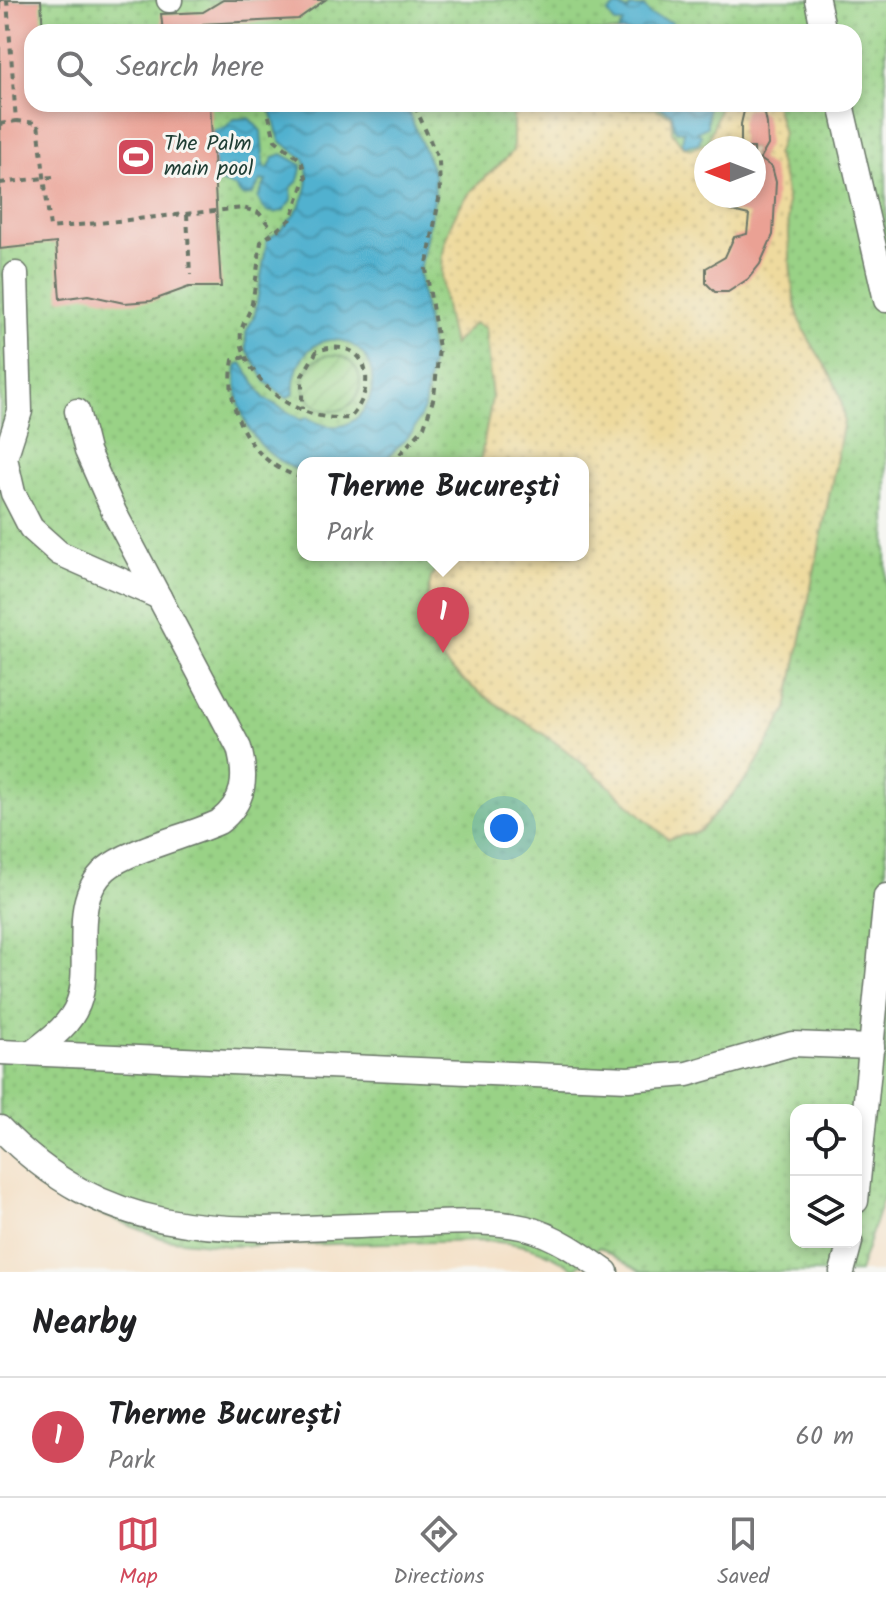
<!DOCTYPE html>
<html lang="en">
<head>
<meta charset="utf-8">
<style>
	body { margin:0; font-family:Kalam,sans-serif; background:#f2f2f2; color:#202124 }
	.controls { position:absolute; right:24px; bottom:24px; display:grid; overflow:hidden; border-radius:16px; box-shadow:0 4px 12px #0003 }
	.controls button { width:72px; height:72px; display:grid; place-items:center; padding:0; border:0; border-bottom:2px solid #e0e0e0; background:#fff; color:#202124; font:40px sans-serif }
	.compass { position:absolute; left:694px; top:136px; width:72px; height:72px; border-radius:50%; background:#fff; box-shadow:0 4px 12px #0003; rotate:270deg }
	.you { position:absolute; left:504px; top:828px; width:28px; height:28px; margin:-20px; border:6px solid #fff; border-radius:50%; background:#1a73e8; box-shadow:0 0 0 12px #1a73e833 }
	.badge { display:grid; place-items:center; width:52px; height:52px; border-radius:50%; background:#d1495b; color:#fff; font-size:26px; font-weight:700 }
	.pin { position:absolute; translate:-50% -66px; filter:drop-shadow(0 2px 4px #0008) }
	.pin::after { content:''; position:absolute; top:42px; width:28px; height:24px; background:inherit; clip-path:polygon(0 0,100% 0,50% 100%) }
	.popup { position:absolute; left:297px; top:457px; width:292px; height:104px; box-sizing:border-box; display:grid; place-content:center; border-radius:16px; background:#fff; filter:drop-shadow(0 2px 6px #0005); font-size:26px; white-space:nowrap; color:#757577 }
	.popup b { font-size:30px; color:#202124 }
	.popup::after { content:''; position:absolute; left:50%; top:100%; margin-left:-16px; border:16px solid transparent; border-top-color:#fff }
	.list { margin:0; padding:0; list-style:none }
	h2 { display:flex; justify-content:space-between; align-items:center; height:104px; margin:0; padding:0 32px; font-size:34px }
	h2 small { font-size:26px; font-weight:400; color:#757577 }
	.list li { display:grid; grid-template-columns:52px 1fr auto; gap:24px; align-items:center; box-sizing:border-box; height:120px; padding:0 32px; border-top:2px solid #e0e0e0 }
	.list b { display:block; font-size:30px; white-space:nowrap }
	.list p { margin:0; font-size:26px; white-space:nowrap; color:#757577 }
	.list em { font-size:26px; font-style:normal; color:#757577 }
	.icon { flex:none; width:44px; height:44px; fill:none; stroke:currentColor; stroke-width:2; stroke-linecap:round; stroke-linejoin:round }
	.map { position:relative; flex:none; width:886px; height:1272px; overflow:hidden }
	.search { position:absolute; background:#fff; box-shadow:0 4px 12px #0003; left:24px; right:24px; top:24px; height:88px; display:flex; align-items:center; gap:20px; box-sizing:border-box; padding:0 28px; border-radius:24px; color:#757577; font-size:30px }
	.sheet { height:224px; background:#fff }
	nav { display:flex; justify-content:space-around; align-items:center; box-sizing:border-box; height:112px; border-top:2px solid #e0e0e0; background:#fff; font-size:22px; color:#757577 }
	nav a { display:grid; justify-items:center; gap:4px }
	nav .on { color:#d1495b }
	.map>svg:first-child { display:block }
	.grass { fill:url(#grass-dots); stroke:#5c885d; stroke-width:2; fill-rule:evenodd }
	.sand { fill:url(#sand-dots); stroke:#868c69; stroke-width:2; fill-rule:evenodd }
	.garden { fill:url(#garden-furrows); stroke:#5c885d; stroke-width:2 }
	.water { fill:url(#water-waves); stroke:#387782; stroke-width:2 }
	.building { fill:#eaa194 }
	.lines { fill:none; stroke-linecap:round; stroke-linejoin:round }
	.minor-casing { stroke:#6a7668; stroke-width:27 }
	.path { stroke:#6a7668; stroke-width:4; stroke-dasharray:6 6; stroke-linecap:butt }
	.minor { stroke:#fff; stroke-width:24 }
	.labels { text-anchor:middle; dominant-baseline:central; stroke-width:6; stroke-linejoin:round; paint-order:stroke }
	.poi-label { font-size:22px; fill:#1f3d34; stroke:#f6f6f2; text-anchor:start }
</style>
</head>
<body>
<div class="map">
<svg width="886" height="1272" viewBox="0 0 886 1272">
	<defs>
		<pattern id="grass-dots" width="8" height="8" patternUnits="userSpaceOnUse" patternTransform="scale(2)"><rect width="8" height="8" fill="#99d286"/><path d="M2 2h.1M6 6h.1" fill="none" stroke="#83b574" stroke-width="1.8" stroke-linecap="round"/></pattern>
		<pattern id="sand-dots" width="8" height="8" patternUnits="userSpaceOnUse" patternTransform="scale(2)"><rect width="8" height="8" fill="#eeda9e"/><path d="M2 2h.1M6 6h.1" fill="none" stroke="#ccbc89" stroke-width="1.8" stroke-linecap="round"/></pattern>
		<pattern id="garden-furrows" width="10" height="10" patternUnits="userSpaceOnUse" patternTransform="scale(2)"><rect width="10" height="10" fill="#99d286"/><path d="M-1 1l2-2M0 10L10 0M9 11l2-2" fill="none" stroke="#83b574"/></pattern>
		<pattern id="water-waves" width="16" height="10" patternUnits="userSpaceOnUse" patternTransform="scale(2)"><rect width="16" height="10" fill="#51b1cf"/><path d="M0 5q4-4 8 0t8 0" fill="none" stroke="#4391a9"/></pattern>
	</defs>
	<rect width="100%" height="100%" fill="#f6f6f2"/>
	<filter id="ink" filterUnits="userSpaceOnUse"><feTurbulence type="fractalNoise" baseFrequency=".0125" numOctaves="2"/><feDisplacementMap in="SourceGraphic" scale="16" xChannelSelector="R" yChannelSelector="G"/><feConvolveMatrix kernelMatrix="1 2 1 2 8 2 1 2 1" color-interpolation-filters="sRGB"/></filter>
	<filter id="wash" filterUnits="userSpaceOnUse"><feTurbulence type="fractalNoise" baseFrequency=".006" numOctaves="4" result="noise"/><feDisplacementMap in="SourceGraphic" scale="32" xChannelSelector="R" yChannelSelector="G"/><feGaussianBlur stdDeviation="1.8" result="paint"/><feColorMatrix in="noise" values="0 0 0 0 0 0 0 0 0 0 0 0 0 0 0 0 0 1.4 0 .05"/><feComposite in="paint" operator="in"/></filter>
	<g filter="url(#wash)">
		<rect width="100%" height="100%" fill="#f4e1c8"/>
		<!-- grass -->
		<path class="grass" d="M0,0H886V1189L859,1272H641L599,1247L575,1269C542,1248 523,1243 484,1241L229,1246L164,1239L93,1211L49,1186L0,1143ZM32,32H854V104H32ZM706,148H754V196H706ZM303,463H583V555H303ZM796,1110H856V1242H796Z"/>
		<!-- sand -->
		<path class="sand" d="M513,104H608L614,109L654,108L671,116L672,132L683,147L692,149L708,142L721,104H775L783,134L776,155C796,199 783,263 798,314C806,342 828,364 838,391C842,400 843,411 844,421L787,709L750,775L700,831L668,839C630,806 593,769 552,740C504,706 453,685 421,633L431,578L442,555H583V463H480L492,398L485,328L474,323L453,345C441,291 431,242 468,195C481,179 499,167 513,151ZM706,148H754V196H706Z"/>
		<!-- garden -->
		<circle class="garden" cx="332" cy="383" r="28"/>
		<!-- water -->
		<g class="water">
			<polygon points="618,5 628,11 630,7 644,7 650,15 672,22 672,32 618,32 623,23 615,23 608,13"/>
			<path d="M269,104H405L434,173L435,195L419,273L432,357L424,409L412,433L382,463H303V472C256,455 232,415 237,365L242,363L264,398L302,420L307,417C321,426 339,431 354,420C378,402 380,361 352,345C317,326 291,362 294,394L286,398L266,382L246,348V332L255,314L267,240C293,223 317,191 304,159L280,141Z"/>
			<polygon points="654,104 708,104 707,127 697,132 701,135 699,143 685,146 682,142 684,131 675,130 672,114"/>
			<path d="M249,118L261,131L264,168L268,169L274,157L282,154L302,165L298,181L291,188L292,200L283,211C269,215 263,211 258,198L266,181L261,180L252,195L242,196L235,187L216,181L214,163L206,164L205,152L213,151L212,131L226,127L234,119Z"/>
		</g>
		<g id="blocks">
			<!-- building -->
			<g class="building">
				<polygon points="0,0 41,0 43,32 32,32 32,104 210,104 221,287 189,287 151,301 124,303 88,295 60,299 56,243 0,249"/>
				<polygon points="223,0 325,0 298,19 203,24 204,32 163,32 161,14 203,12"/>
				<polygon points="755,108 765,114 767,124 768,145 760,159 772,167 776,182 773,235 760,264 748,279 728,292 715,292 706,283 706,268 725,257 734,237 747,234 749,215 728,210 719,196 754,196 754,148 741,148 741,124 744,111"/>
			</g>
		</g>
	</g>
	<g filter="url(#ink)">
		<use href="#blocks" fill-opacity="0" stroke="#6a7668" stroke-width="2"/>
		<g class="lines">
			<defs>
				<g id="minor">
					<polyline points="169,0 170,0"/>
					<polyline points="817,0 824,32"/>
					<polyline points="841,104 886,300"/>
					<polyline points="16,274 20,411 5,458 13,493 31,528 59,553 159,597"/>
					<polyline points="0,1052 628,1079 687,1074 792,1044 872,1047"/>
					<path d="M33,1052C50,1039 70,1025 78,1004C94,962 67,903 106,869C128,850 189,836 219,822C245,802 247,778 239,748L114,512L87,451L77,411"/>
					<path d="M0,1128C121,1254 253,1228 411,1224C449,1223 489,1219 526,1228C556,1236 581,1254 606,1272"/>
					<polyline points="856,1201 886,896"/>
					<polyline points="842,1272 850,1242"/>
				</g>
			</defs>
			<!-- minor casing -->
			<use href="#minor" class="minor-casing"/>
			<!-- path -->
			<g class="path">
				<path d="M266,104L275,140L301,160L306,177L291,219L261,242C258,262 256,283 252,303C250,313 243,322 241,332C239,343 246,358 251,367C272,401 310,421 350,418C380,385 368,334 317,351L302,376V409"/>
				<polyline points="16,121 38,123 50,228 243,208 259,213 273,230"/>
				<polyline points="0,124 16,121 7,0"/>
				<polyline points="0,183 53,177"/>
				<polyline points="187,214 190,275"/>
				<path d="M245,357L233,360C224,411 250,464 303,478"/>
				<polyline points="392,463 424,427 434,397 439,348 426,269 440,194 439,161 414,104"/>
			</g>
			<!-- minor -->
			<use href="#minor" class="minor"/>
		</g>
	</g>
	<!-- icons -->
	<defs>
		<symbol id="stadium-square" viewBox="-11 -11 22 22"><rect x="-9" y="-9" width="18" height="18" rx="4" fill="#d1495b" stroke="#f6f6f2"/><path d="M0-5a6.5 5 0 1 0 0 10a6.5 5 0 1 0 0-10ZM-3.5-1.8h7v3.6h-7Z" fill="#fff"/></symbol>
	</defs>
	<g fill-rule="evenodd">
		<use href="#stadium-square" x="114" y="135" width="44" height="44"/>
	</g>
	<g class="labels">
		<!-- poi labels -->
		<g class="poi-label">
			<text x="164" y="144">The Palm<tspan x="164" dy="25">main pool</tspan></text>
		</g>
	</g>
</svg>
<div class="controls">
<button><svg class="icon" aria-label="locate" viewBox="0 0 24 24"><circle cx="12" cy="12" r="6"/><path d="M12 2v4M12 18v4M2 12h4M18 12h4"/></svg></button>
<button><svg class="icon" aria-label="layers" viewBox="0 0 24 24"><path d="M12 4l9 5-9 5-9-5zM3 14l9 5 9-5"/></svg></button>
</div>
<svg class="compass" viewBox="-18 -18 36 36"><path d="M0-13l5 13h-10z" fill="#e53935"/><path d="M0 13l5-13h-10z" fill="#757577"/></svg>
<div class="you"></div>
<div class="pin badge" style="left:443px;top:653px">1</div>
<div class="popup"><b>Therme București</b>Park</div>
<div class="search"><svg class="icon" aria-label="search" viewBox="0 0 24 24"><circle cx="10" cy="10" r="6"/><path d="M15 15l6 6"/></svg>Search here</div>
</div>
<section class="sheet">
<h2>Nearby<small></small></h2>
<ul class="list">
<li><span class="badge">1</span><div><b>Therme București</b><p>Park</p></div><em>60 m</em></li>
</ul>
</section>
<nav>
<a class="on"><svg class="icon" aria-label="map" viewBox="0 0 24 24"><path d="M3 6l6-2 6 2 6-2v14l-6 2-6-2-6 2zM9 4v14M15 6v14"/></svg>Map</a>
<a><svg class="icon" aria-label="directions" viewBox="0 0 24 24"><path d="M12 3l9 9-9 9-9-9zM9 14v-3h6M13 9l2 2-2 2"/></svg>Directions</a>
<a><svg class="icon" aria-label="saved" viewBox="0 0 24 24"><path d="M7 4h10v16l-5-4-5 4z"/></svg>Saved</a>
</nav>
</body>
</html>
